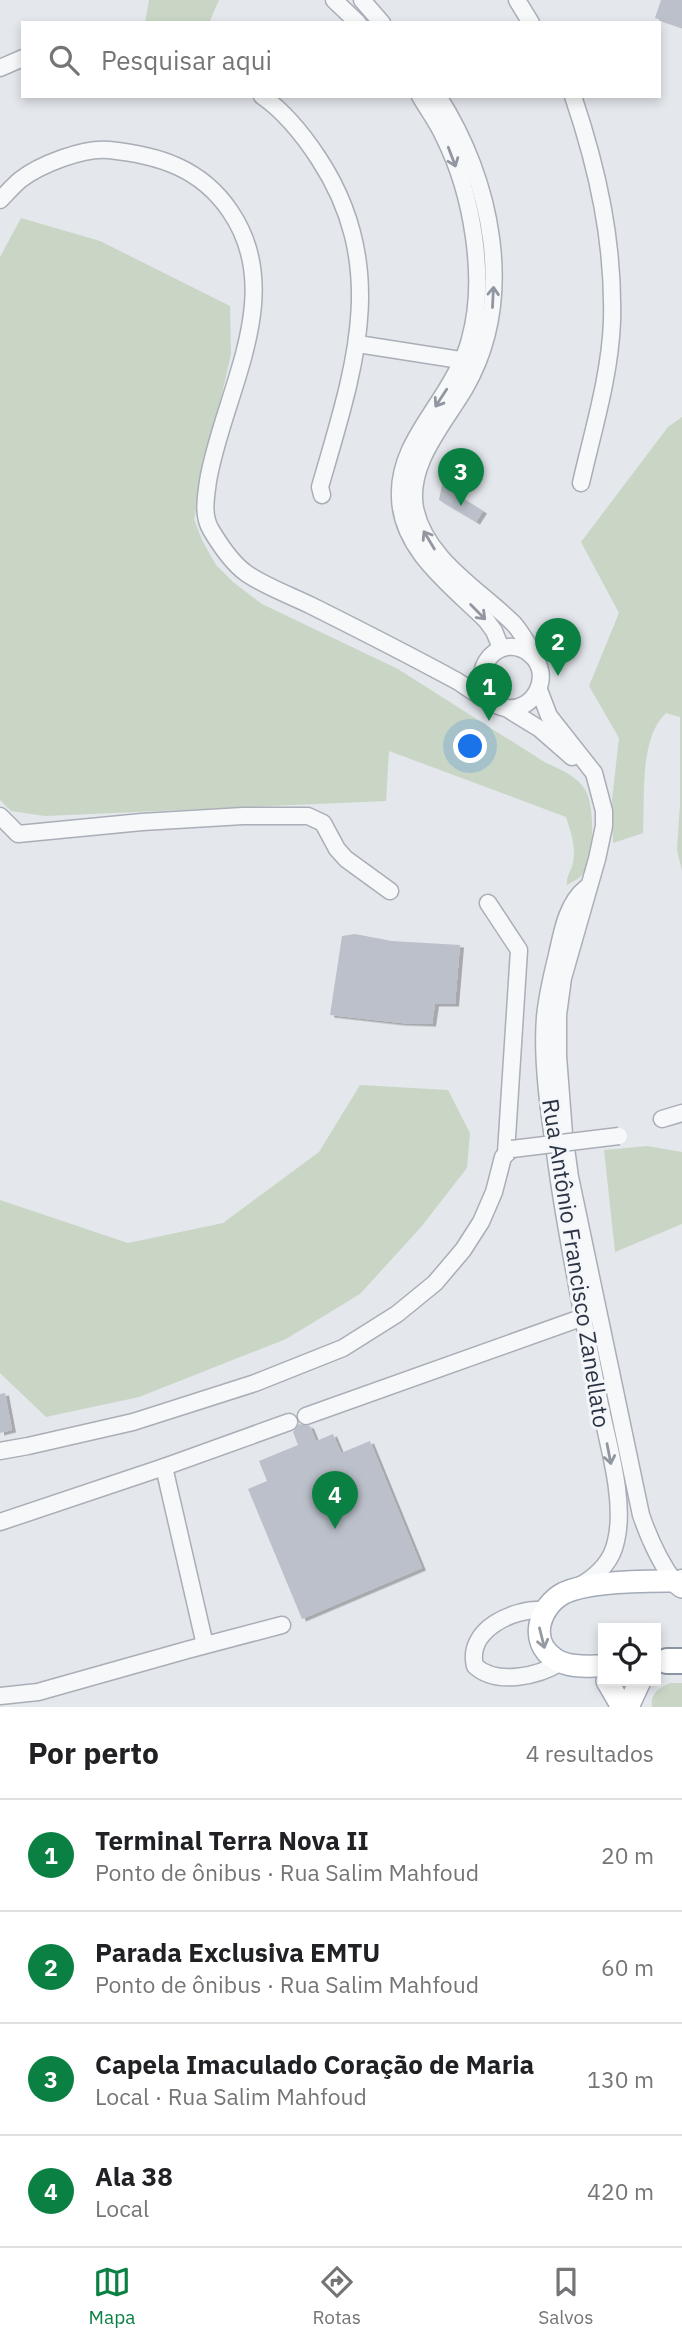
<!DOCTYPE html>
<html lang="pt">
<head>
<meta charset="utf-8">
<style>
	body { margin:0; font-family:"IBM Plex Sans",sans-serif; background:#f6f6f6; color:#202124 }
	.controls { position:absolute; right:21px; bottom:21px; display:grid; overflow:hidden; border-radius:0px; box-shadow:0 4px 10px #0003 }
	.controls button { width:63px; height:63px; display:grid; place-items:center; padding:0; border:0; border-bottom:2px solid #e0e0e0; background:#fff; color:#202124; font:35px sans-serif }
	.you { position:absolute; left:471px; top:747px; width:24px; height:24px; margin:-18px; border:5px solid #fff; border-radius:50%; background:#1a73e8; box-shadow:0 0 0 10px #1a73e833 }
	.badge { display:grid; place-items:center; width:46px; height:46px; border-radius:50%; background:#0b8043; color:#fff; font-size:23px; font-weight:700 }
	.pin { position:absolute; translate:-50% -58px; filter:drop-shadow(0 2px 4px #0008) }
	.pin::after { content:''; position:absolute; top:37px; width:24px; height:21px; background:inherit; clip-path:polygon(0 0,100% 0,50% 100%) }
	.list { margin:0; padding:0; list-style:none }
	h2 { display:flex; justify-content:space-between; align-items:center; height:91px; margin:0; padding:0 28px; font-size:30px }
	h2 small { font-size:23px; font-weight:400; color:#757577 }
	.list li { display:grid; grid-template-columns:46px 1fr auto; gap:21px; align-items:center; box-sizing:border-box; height:112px; padding:0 28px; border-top:2px solid #e0e0e0 }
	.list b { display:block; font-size:26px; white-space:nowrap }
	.list p { margin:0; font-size:23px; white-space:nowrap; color:#757577 }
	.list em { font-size:23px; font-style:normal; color:#757577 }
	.icon { flex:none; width:38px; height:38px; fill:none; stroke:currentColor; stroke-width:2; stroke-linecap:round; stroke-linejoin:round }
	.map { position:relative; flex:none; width:682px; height:1707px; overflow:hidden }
	.search { position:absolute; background:#fff; box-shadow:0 4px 10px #0003; left:21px; right:21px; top:21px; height:77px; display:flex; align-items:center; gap:18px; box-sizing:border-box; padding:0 24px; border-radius:0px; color:#757577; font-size:26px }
	.sheet { height:539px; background:#fff }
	nav { display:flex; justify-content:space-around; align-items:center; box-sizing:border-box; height:98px; border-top:2px solid #e0e0e0; background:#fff; font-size:19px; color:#757577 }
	nav a { display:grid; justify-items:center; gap:4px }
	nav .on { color:#0b8043 }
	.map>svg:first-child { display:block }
	.green { fill:#c9d6c5 }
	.building { fill:#bbc0ca; filter:url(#shadow) }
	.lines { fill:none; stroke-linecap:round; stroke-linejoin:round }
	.minor-casing { stroke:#a9aeb7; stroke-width:19 }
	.major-casing { stroke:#a3abb8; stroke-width:24 }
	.highway-casing { stroke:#8b94a3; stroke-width:28 }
	.minor { stroke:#f7f8fa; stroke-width:16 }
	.major { stroke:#fff; stroke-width:21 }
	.highway { stroke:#fff; stroke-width:24 }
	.minor-bridge-casing { stroke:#a9aeb7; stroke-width:19; stroke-linecap:butt }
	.minor-bridge { stroke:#f7f8fa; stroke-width:16 }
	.oneway { stroke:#9196a0 }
	.oneway2 { stroke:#959aa2 }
	.labels { text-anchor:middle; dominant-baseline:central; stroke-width:6; stroke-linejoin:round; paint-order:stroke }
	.street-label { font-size:23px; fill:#2b3445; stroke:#f4f6f9 }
</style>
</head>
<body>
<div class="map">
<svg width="682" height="1707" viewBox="0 0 682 1707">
	<defs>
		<filter id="shadow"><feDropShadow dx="4" dy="2.5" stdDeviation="0" flood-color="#0004"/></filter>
	</defs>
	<rect width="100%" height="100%" fill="#e4e7ec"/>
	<!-- green -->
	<g class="green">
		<polygon points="149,0 219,0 209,23 145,23"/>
		<path d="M21,218L100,241L230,306L231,354L194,519L202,540L216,565L233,582L262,604L398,669L546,763C562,770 577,776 586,791C595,809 595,861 581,876C577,880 571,882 567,885C566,877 571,871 573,863C576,847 571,832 566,817L389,751L386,801L45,816L11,811L0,800V257Z"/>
		<path d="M682,417V871L677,850L680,804V717L666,713C639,738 645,798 643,833L613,843L612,800L619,738L589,686L619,613L581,542L668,427Z"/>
		<polygon points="360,1085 448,1090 470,1133 467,1168 421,1227 360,1294 286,1339 139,1397 46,1417 0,1373 0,1200 128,1243 223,1223 319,1152"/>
		<polygon points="647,1146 682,1152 682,1224 615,1252 604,1150"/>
		<path d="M670,1683H682V1707H652C650,1693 659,1688 670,1683Z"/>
	</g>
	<!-- building -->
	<g class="building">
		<polygon points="661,0 682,0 682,27 655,18"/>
		<polygon points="442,485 483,511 476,522 439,500"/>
		<polygon points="355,934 392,941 460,945 455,1004 435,1004 432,1024 401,1023 330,1015 342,936"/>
		<polygon points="5,1393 12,1430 0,1433 0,1394"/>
		<polygon points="299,1424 310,1426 316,1441 333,1434 341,1453 370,1441 422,1568 302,1619 248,1489 267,1481 259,1461 298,1445 293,1432"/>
	</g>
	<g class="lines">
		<defs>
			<g id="minor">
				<polyline points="334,0 358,23"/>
				<polyline points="362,0 382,23"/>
				<polyline points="517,0 531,23"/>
				<polyline points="0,68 23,58"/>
				<path d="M262,96C285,112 304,136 319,159C391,269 353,372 320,487L322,495"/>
				<path d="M420,96C428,110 438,123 444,137C472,193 487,278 470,339C466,356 457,372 448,387C428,421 398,454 400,497C401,550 452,586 486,620L494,631L501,648"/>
				<path d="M438,96C492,180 517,298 465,388C444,424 407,464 415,508C425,559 480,590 514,624C522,633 528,644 534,655"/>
				<path d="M573,96C598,170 614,243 612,321C610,376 593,430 581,483"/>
				<path d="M0,200C6,194 13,186 20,180C39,165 84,147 109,150C158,155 201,168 230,211C288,295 223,393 208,481C206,497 202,515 211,530C220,545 232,563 246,573C264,586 292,596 312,606C360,630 409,655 457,681C470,689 492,706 506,708C535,712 553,674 531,655C502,629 464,670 491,701"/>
				<polyline points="358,344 473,362"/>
				<path d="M539,690L549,716L594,773L604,811V826L597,859L563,978L558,1015V1056L564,1134L570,1177L641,1515C649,1538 659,1561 674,1581L681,1578"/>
				<polyline points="506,708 540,729 572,757"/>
				<polyline points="0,816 18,834 142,822 243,816 308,816 323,823 337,849 346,859 390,891"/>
				<polyline points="488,903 519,950 506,1153"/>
				<polyline points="662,1119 682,1113"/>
				<polyline points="306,1416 592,1314"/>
				<polyline points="0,1451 28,1446 133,1422 255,1383 343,1348 397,1314 435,1283 463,1250 481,1222 494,1192 503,1157 512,1149"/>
				<polyline points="164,1467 205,1645"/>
				<polyline points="0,1522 164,1467 289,1422"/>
				<path d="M581,1585C598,1575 612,1561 616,1541C626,1500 607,1441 599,1400C585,1327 570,1254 559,1181C552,1130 541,1068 545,1017C547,996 552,975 557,955C562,932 567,903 586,888"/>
				<path d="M544,1610C513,1608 466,1630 475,1666C497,1686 539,1676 561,1662"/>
				<polyline points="0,1696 38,1692 187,1650 282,1625"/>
			</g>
			<g id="major">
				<path d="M603,1666C588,1666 569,1668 555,1659C528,1642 539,1606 564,1593C587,1582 641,1581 667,1581H674L682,1587"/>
				<polyline points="607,1681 622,1707"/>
				<polyline points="628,1707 640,1681"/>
			</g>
			<polyline id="highway" points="667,1661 682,1661"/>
		</defs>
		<!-- minor casing -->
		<use href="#minor" class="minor-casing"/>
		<!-- major casing -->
		<use href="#major" class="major-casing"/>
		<!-- highway casing -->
		<use href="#highway" class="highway-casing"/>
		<!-- minor -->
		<use href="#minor" class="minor"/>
		<!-- major -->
		<use href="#major" class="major"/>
		<!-- highway -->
		<use href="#highway" class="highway"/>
		<defs>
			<polyline id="minor-bridge" points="512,1149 619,1136"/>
		</defs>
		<!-- minor-bridge casing -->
		<use href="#minor-bridge" class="minor-bridge-casing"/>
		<!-- minor-bridge -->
		<use href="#minor-bridge" class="minor-bridge"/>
	</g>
	<!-- one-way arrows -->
	<defs><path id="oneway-shaft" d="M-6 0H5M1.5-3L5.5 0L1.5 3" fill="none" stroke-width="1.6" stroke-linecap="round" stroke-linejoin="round" transform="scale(1.75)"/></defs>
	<g class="oneway">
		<use href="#oneway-shaft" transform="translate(452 157) rotate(69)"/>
		<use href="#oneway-shaft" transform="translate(493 297) rotate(-87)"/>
		<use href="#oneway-shaft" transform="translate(441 398) rotate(123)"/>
		<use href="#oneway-shaft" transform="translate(429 540) rotate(-121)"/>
		<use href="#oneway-shaft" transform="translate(478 612) rotate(45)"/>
		<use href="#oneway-shaft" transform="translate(609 1454) rotate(79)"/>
	</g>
	<use class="oneway2" href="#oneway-shaft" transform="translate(542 1638) rotate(76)"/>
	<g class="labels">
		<!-- street labels -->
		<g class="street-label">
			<text transform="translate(577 1263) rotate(81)">Rua Antônio Francisco Zanellato</text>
		</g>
	</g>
</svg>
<div class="controls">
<button><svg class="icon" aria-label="locate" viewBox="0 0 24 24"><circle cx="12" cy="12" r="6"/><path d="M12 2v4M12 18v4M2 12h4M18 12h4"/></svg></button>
</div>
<div class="you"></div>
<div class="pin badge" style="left:489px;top:721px">1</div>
<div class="pin badge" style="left:558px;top:676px">2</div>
<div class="pin badge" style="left:461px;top:506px">3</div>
<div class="pin badge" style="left:335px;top:1529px">4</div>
<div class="search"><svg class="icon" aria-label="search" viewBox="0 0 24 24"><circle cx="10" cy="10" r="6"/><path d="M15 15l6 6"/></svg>Pesquisar aqui</div>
</div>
<section class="sheet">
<h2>Por perto<small>4 resultados</small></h2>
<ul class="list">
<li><span class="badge">1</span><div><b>Terminal Terra Nova II</b><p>Ponto de ônibus · Rua Salim Mahfoud</p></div><em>20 m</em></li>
<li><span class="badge">2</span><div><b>Parada Exclusiva EMTU</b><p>Ponto de ônibus · Rua Salim Mahfoud</p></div><em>60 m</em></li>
<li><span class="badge">3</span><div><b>Capela Imaculado Coração de Maria</b><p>Local · Rua Salim Mahfoud</p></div><em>130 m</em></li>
<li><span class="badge">4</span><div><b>Ala 38</b><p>Local</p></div><em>420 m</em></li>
</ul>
</section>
<nav>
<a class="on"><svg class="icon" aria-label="map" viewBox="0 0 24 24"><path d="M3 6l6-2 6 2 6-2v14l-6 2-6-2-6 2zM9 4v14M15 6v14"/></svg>Mapa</a>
<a><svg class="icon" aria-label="directions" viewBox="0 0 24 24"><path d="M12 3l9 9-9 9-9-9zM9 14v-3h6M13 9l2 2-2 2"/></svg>Rotas</a>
<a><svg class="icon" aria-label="saved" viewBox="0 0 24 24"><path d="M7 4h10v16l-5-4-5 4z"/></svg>Salvos</a>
</nav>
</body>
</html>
